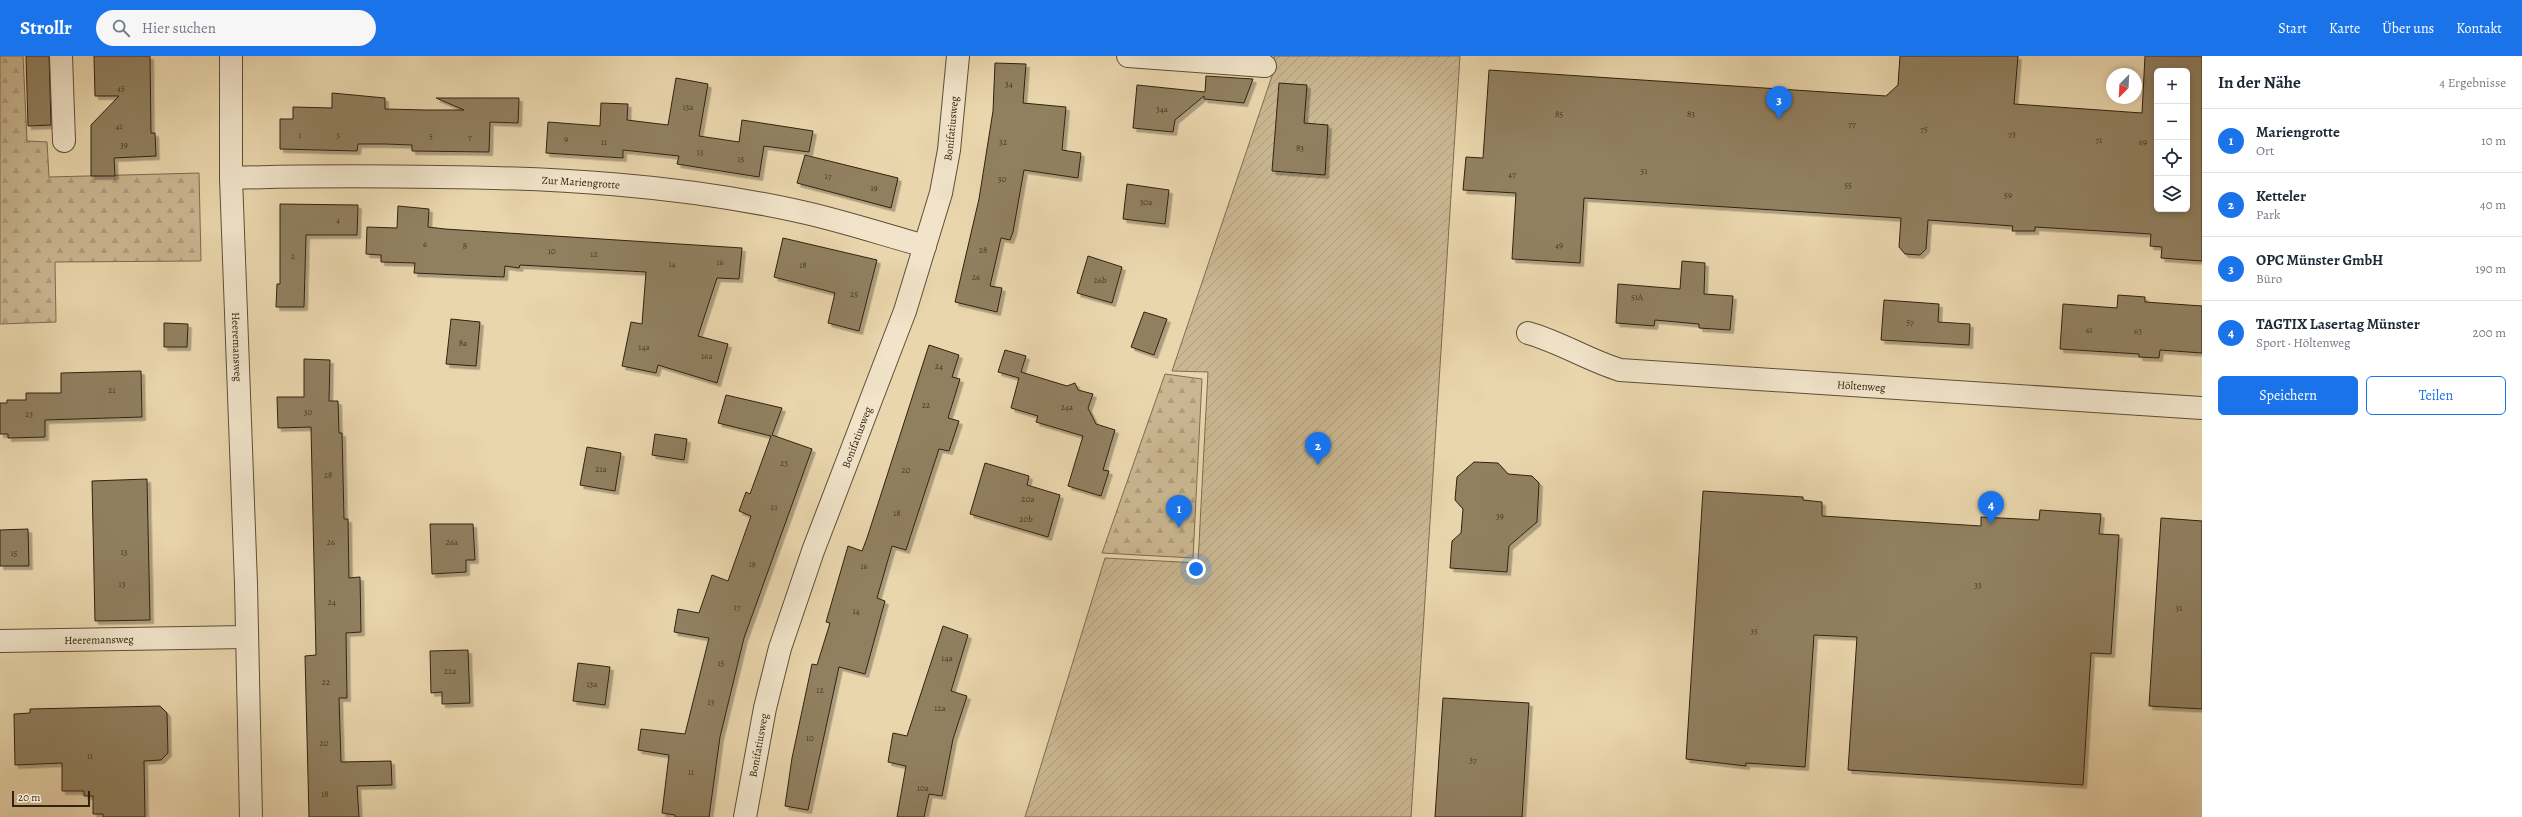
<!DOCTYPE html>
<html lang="de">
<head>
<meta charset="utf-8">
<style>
	body { margin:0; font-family:Alegreya,serif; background:#f6f6f7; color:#1f2937 }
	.controls { position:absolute; right:12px; top:12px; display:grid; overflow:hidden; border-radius:6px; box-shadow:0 2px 6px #0003 }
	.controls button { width:36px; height:36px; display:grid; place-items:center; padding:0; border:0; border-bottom:1px solid #e0e1e3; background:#fff; color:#1f2937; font:20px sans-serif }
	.compass { position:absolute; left:2106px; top:12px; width:36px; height:36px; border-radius:50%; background:#fff; box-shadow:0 2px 6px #0003; rotate:204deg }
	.scale { position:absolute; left:12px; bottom:10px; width:78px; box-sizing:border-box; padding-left:4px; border:2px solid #30220f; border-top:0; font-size:11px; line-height:14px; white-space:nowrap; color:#30220f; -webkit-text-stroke:3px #f1e4ca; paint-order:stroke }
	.you { position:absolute; left:1196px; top:513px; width:14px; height:14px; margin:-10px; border:3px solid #fff; border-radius:50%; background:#1a73e8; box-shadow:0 0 0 6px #1a73e833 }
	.badge { display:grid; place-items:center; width:26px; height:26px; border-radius:50%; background:#1a73e8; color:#fff; font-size:13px; font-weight:700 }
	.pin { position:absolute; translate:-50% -33px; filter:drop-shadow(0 1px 2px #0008) }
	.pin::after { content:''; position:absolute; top:21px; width:14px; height:12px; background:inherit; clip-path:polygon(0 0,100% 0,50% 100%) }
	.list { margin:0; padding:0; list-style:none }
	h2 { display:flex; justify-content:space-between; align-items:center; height:52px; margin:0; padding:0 16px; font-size:17px }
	h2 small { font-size:13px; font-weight:400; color:#747a83 }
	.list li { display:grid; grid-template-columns:26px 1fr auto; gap:12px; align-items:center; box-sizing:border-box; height:64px; padding:0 16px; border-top:1px solid #e0e1e3 }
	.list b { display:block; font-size:15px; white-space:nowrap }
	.list p { margin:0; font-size:13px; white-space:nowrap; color:#747a83 }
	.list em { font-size:13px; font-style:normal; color:#747a83 }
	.actions { display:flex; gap:8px; padding:12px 16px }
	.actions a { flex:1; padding:9px 0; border:1px solid #1a73e8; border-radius:6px; text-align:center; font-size:14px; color:#1a73e8 }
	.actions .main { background:#1a73e8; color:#fff }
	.icon { flex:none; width:22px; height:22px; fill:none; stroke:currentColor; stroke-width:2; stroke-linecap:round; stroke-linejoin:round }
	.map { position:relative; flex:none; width:2202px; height:761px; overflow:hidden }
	header { display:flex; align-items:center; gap:24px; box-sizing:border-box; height:56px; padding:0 20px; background:#1a73e8; color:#fff }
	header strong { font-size:19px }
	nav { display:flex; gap:22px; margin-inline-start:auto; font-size:14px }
	.search { width:280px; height:36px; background:#f6f6f7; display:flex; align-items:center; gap:10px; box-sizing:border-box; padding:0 14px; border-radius:22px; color:#747a83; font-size:15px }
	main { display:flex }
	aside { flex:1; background:#fff }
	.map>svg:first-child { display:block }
	.forest { fill:url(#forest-firs); stroke:#7d6c50 }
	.garden { fill:url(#garden-furrows); stroke:#7d6c50 }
	.building { fill:#918061; stroke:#30220f; fill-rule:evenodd; filter:url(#shadow) }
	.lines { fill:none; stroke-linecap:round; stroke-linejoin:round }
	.street-casing { stroke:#5e4f36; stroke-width:24 }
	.street { stroke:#f1e4ca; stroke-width:22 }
	.labels { text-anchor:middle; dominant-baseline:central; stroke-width:3.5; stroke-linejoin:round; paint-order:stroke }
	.number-label { font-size:9px; fill:#483a24 }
	.street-label { font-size:11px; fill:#30220f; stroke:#f1e4ca }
</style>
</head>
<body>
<header>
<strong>Strollr</strong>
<div class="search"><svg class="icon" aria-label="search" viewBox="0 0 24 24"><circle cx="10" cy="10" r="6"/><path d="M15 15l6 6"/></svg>Hier suchen</div>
<nav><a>Start</a><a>Karte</a><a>Über uns</a><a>Kontakt</a></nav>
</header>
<main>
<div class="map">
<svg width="2202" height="761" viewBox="0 0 2202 761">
	<defs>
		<pattern id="forest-firs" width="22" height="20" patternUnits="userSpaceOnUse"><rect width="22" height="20" fill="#cab792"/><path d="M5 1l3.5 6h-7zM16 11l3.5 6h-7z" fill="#ae9d7d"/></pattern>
		<pattern id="garden-furrows" width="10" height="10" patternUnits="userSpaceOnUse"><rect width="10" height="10" fill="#cab792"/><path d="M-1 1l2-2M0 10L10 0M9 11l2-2" fill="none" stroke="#ae9d7d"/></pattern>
		<filter id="shadow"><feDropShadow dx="3.5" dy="3.5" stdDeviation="0" flood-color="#0004"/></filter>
	</defs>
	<rect width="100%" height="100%" fill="#ead6ad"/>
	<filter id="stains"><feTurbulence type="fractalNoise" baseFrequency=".005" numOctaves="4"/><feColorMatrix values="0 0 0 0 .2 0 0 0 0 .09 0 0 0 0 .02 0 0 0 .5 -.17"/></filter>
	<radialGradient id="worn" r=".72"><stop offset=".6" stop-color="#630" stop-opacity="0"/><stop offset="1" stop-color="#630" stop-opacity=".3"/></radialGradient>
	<!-- forest -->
	<g class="forest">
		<polygon points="0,0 23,0 27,85 47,86 49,121 199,117 201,205 55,206 56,266 0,268"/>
		<polygon points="1165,318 1202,323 1193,502 1102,497"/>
	</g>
	<!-- garden -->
	<polygon class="garden" points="1274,0 1460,0 1411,761 1025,761 1105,502 1198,507 1208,316 1172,315 1273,17"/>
	<!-- building -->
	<g class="building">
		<polygon points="26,0 49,0 51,69 28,70"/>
		<polygon points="94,0 150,0 151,77 155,77 156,100 114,102 115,120 91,120 91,69 119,40 95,40"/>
		<path d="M1900,0H2018L2014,48L2142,57L2145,0H2202V205L2161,202L2162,191L2150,190L2151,178L2035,171V175H2012L2013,170L1928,164L1926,193L1920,199L1905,198L1899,191L1901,162L1584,142L1580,207L1512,203L1516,137L1463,134L1466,101L1483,102L1489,14L1886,40L1898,29ZM2157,15H2187V153H2157Z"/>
		<polygon points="995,7 1026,8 1023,47 1066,51 1062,94 1081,97 1078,122 1024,114 1013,176 1010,184 1001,182 990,230 1002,232 997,256 955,246 979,143 993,55"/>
		<polygon points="1206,20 1253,23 1244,47 1204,43 1204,40 1175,64 1173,76 1133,72 1137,29 1205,36"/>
		<polygon points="676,22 708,28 699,80 739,86 742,64 813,75 809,96 764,90 759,121 677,108 679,100 623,94 623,102 546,97 548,66 600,70 601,47 628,48 627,64 668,69"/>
		<polygon points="1279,27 1307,29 1304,67 1328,69 1325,119 1272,115"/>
		<polygon points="332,37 385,42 385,53 426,54 464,54 436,42 519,42 518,67 490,66 489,96 412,95 412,89 385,88 358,88 357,95 280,93 280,63 293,63 293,51 332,52"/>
		<polygon points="805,99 898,122 891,152 797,127"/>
		<polygon points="1127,128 1169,134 1165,168 1123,163"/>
		<polygon points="280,148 358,149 357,179 306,179 304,251 276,251 277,228 280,228"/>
		<polygon points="398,150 429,153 428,171 445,173 742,192 739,223 717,222 698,280 728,288 717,327 658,309 656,317 622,310 631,266 642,268 646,216 520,209 519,212 505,210 504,221 414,217 415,207 381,206 381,199 366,198 367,171 397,172"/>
		<polygon points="783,182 877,204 859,275 828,267 835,237 774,221"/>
		<polygon points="1088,200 1122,211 1112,247 1077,237"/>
		<polygon points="1682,205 1705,207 1704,238 1733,240 1730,274 1699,272 1699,268 1655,264 1654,270 1616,267 1618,228 1680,233"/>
		<polygon points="2118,239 2145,241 2145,246 2202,250 2202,297 2160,294 2159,302 2139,301 2139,298 2060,293 2063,248 2117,252"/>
		<polygon points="1884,244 1939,248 1938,266 1970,268 1969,289 1881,284"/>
		<polygon points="1144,256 1167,263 1154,299 1131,291"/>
		<polygon points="451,263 480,266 476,310 446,308"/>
		<polygon points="164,267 188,268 187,291 164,291"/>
		<polygon points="929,289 959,299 952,321 960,323 948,362 959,365 949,395 939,393 906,494 892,490 877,542 885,545 865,618 839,611 808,754 785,750 792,702 812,608 817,609 830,567 826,566 848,490 862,495 867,482"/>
		<polygon points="1005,294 1026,300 1021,316 1067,330 1075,327 1078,334 1093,338 1088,352 1096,368 1115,374 1103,414 1109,415 1101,440 1068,430 1083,380 1036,366 1038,360 1011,352 1019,322 998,316"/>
		<polygon points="304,303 330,304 329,345 338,345 339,377 342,377 344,463 348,463 349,522 360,521 361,576 346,577 347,642 339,642 341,706 391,705 392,729 357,730 359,761 309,761 305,600 316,599 311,371 278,372 277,341 304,341"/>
		<polygon points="141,315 142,361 45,364 45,381 8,382 8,378 0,378 0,347 7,347 7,344 26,344 26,337 61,337 61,317"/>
		<polygon points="726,339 782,352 772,379 812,393 744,582 720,681 709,761 675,761 675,759 662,757 669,699 638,694 641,673 685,678 709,582 674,576 678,553 699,557 712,519 728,525 751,460 739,455 746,436 750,438 771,380 718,367"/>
		<polygon points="655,378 687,383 684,404 652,399"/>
		<polygon points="587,391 621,397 615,435 580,429"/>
		<polygon points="1474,406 1498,407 1508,418 1532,420 1539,427 1537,466 1509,490 1507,516 1450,512 1452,485 1461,477 1463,453 1455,444 1457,421"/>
		<polygon points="985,407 1029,420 1027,429 1060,439 1048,481 970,458"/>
		<polygon points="147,423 150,564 95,565 92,425"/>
		<polygon points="1703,435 1803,441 1803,444 1822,446 1822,460 1981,470 1981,461 2039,464 2040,454 2101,458 2099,478 2119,479 2111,598 2091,597 2083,729 1848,714 1857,581 1814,579 1805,711 1746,707 1746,710 1686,703"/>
		<polygon points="2161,462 2202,465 2202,653 2149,650"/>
		<polygon points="430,468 473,468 475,504 466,504 466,516 432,518"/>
		<polygon points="28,473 29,510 0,510 0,474"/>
		<polygon points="943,570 968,579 951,635 967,640 953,683 942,740 929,738 924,761 897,761 906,710 888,706 893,677 907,680"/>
		<polygon points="468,594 470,647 442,648 442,636 431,637 430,595"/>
		<polygon points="578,607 610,611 605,649 573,645"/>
		<polygon points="1443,642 1529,647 1522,761 1435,761"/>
		<polygon points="160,650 167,657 168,697 161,704 144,705 145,761 103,761 103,758 93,758 93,740 84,740 84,735 62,735 62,707 15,709 14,658 30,657 30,653"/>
	</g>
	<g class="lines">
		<defs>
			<g id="street">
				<polyline points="61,0 64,85"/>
				<path id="s1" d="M231,0V122L246,528L251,761"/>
				<polyline points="1128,0 1265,10"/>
				<path id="s2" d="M231,122C300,120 369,120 439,121C558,122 676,129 793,154C837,163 881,178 925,190"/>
				<path id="s3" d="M1528,277C1560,286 1588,304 1620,314L2202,352"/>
				<path id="s4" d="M0,585L247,581"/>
				<path id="s5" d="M745,761L765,652L780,592L813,495L905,255L941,137L949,94L958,0"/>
			</g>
		</defs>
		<!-- street casing -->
		<use href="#street" class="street-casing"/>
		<!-- street -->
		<use href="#street" class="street"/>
	</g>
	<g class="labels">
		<!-- number labels -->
		<g class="number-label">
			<text x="1009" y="28">34</text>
			<text x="121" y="32">45</text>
			<text x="688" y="51">13a</text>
			<text x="1162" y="53">34a</text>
			<text x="1559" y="58">85</text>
			<text x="1691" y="58">83</text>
			<text x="1852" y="68">77</text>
			<text x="119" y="70">41</text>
			<text x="1924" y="73">75</text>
			<text x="2012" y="78">73</text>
			<text x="300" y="79">1</text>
			<text x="338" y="79">3</text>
			<text x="431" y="80">5</text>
			<text x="470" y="81">7</text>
			<text x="566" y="83">9</text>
			<text x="2099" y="84">71</text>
			<text x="604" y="86">11</text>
			<text x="1003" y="86">32</text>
			<text x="2143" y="86">69</text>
			<text x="124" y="89">39</text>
			<text x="1300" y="92">83</text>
			<text x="700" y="96">13</text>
			<text x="741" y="103">15</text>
			<text x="1644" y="115">51</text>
			<text x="1512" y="118">47</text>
			<text x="828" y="120">17</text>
			<text x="1002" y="123">30</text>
			<text x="1848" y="129">55</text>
			<text x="874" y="132">19</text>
			<text x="2008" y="139">59</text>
			<text x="1146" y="146">30a</text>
			<text x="338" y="164">4</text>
			<text x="425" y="188">6</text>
			<text x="1559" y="189">49</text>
			<text x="465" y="190">8</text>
			<text x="983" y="194">28</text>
			<text x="552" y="195">10</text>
			<text x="594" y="198">12</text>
			<text x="293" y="200">2</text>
			<text x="720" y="206">16</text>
			<text x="672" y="208">14</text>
			<text x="803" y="209">18</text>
			<text x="976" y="221">26</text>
			<text x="1100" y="224">26b</text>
			<text x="854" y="238">25</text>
			<text x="1637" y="241">51A</text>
			<text x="1910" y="266">57</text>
			<text x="2089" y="274">61</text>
			<text x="2138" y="275">63</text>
			<text x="463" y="287">8a</text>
			<text x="644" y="291">14a</text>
			<text x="707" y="300">16a</text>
			<text x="939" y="310">24</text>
			<text x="112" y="334">21</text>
			<text x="926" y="349">22</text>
			<text x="1067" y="351">24a</text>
			<text x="308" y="356">30</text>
			<text x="29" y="358">23</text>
			<text x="784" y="407">23</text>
			<text x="601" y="413">21a</text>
			<text x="906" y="414">20</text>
			<text x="328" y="419">28</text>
			<text x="1028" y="443">20a</text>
			<text x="774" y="451">21</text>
			<text x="897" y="457">18</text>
			<text x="1500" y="460">39</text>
			<text x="1026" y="463">20b</text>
			<text x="331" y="486">26</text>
			<text x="452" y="486">26a</text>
			<text x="124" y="496">13</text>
			<text x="14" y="497">15</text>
			<text x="752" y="508">19</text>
			<text x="864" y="510">16</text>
			<text x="122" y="528">13</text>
			<text x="1978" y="529">33</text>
			<text x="332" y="546">24</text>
			<text x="737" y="551">17</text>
			<text x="2179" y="552">31</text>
			<text x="856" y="555">14</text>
			<text x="1754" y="575">35</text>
			<text x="947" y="602">14a</text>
			<text x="721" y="607">15</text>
			<text x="450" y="615">22a</text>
			<text x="326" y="626">22</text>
			<text x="592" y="628">13a</text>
			<text x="820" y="634">12</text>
			<text x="711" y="646">13</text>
			<text x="940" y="652">12a</text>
			<text x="810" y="682">10</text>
			<text x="324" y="687">20</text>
			<text x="90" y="700">11</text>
			<text x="1473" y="704">37</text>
			<text x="691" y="716">11</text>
			<text x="923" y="732">10a</text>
			<text x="325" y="738">18</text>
		</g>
		<!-- street labels -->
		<g class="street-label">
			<text stroke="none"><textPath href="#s5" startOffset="721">Bonifatiusweg</textPath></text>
			<text stroke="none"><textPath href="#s2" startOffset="350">Zur Mariengrotte</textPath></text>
			<text stroke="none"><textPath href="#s1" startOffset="291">Heeremansweg</textPath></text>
			<text stroke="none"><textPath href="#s3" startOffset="341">Höltenweg</textPath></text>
			<text stroke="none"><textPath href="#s5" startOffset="397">Bonifatiusweg</textPath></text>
			<text stroke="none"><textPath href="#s4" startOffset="99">Heeremansweg</textPath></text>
			<text stroke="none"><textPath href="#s5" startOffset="73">Bonifatiusweg</textPath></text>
		</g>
	</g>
	<rect width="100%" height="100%" filter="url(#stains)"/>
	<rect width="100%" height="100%" fill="url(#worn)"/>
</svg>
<div class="controls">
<button>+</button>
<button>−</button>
<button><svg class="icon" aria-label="locate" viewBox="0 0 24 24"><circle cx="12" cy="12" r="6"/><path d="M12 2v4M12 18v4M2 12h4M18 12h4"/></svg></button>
<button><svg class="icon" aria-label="layers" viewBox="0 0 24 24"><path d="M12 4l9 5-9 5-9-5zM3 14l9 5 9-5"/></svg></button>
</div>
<svg class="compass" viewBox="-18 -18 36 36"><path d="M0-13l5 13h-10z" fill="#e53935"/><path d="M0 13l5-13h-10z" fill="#747a83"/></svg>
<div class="scale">20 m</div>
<div class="you"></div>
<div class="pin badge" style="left:1179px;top:472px">1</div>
<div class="pin badge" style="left:1318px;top:409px">2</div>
<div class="pin badge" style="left:1779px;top:63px">3</div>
<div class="pin badge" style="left:1991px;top:468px">4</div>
</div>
<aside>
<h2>In der Nähe<small>4 Ergebnisse</small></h2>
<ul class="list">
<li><span class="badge">1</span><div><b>Mariengrotte</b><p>Ort</p></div><em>10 m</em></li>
<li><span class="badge">2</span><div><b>Ketteler</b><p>Park</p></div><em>40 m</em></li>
<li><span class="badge">3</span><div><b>OPC Münster GmbH</b><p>Büro</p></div><em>190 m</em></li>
<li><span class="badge">4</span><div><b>TAGTIX Lasertag Münster</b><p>Sport · Höltenweg</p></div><em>200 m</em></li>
</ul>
<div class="actions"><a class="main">Speichern</a><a>Teilen</a></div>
</aside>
</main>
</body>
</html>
